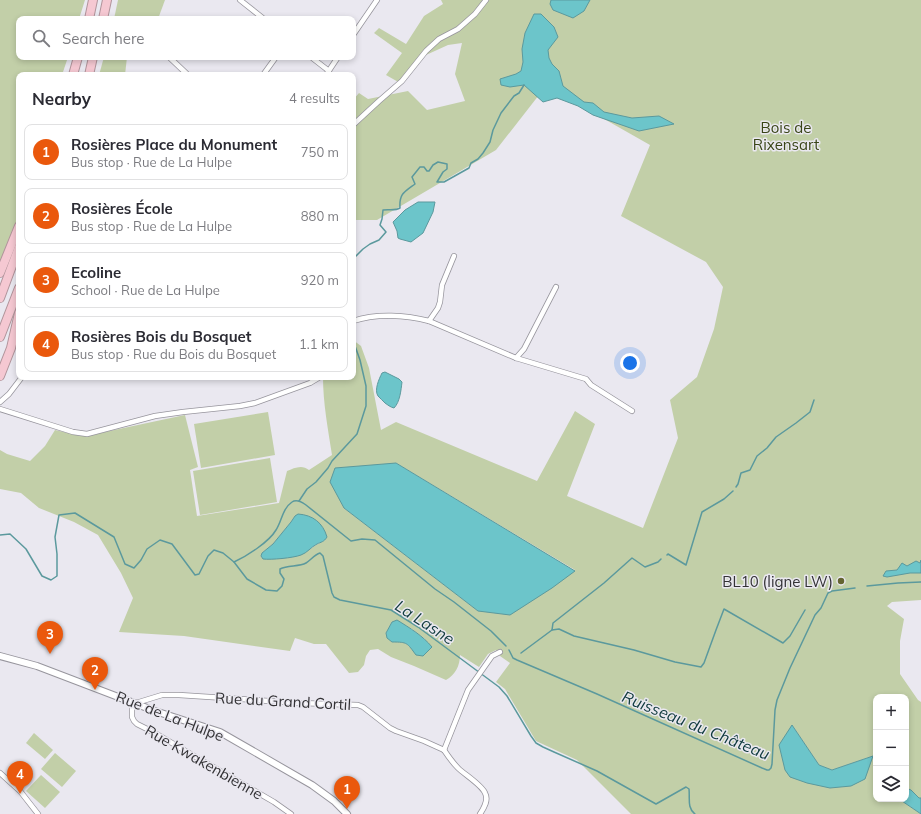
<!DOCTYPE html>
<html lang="en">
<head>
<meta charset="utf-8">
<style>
	body { margin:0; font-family:Mulish,sans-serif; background:#f7f7f7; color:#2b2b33 }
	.controls { position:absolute; right:12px; bottom:12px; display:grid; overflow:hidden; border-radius:8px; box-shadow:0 2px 6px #0003 }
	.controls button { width:36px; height:36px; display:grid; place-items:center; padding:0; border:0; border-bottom:1px solid #e1e1e2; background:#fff; color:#2b2b33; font:20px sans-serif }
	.you { position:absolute; left:630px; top:363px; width:14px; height:14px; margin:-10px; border:3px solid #fff; border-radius:50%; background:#1a73e8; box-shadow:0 0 0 6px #1a73e833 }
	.badge { display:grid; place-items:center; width:26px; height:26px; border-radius:50%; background:#ea580c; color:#fff; font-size:13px; font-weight:700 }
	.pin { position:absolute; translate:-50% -33px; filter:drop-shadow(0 1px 2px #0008) }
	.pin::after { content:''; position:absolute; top:21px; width:14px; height:12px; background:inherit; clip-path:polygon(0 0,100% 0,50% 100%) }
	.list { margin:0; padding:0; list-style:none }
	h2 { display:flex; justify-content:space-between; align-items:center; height:52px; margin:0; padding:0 16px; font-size:17px }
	h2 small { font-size:13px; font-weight:400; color:#7c7c81 }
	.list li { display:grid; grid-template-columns:26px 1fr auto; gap:12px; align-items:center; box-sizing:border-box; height:56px; margin:0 8px 8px; padding:0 8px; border:1px solid #e1e1e2; border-radius:8px }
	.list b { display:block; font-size:15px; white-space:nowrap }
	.list p { margin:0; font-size:13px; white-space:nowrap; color:#7c7c81 }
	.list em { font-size:13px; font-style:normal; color:#7c7c81 }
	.icon { flex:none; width:22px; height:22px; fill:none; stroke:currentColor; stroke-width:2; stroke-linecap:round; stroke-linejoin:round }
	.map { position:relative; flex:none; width:921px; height:814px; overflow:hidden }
	.search { position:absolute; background:#fff; box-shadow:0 2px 6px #0003; left:16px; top:16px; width:340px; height:44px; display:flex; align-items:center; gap:10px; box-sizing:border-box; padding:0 14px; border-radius:8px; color:#7c7c81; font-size:15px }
	.panel { position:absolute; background:#fff; box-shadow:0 2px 6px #0003; left:16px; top:72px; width:340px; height:308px; border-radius:8px }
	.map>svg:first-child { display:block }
	.green { fill:#c2cfa8; fill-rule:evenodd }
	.water { fill:#6cc5ca; stroke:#5b999d }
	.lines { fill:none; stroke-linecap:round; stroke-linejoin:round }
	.stream { stroke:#5b999d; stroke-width:1.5 }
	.street-casing { stroke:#97959d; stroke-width:6 }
	.secondary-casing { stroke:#97959d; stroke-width:8 }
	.highway-casing { stroke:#b1949b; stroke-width:10 }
	.street { stroke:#fff; stroke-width:4.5 }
	.secondary { stroke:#fff; stroke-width:6 }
	.highway { stroke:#f5c8d2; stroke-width:8 }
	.poi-dot { fill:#646431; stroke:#eae8f0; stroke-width:1.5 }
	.labels { text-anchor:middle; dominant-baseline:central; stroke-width:3; stroke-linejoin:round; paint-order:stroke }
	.park-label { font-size:15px; fill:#394517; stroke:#eae8f0 }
	.poi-label { font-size:15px; fill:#333235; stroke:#eae8f0; text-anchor:end }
	.street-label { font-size:15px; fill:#333235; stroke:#eae8f0 }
	.water-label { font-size:16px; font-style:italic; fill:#0f3a3d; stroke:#eae8f0 }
</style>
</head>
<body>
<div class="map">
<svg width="921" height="814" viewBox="0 0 921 814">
	<rect width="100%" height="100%" fill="#eae8f0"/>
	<!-- green -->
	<g class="green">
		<polygon points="0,0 85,0 79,19 19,19 19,57 68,57 62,75 19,75 19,215 11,242 0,267"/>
		<polygon points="118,0 165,0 158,19 114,19"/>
		<path d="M441,0H921V600L892,602L887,606L904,619L900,641V674L918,700L921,702V798H919L911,790L906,788V697H876V799H899L921,814H631L577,760L536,741L505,689L496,682L510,663L500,656L496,650L488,654L479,667L460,655C460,666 455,675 446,680L414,666L391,657L378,649L370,650L366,656L364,665L358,672L349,673L326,644H314L295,638L290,651L184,636L119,632L133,598L121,573L98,535L74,522L39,508L21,493L0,489V450L7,454L30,461L45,446L55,430L77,435L86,436L185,415L198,467L190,470L197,516L279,503L287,471C294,468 302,464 309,470L332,455C328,429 323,403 323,377H353V340L361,346L369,368L381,430L396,422L537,481L575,411L595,424L567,496L643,528L678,438L670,400L697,377L714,329L723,287L706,262L621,216L650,145L546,86L496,150L377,220H353V100L359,93L368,99L408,91L427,110L465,101L455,74L462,43L448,45L426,55L400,83L386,75L402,53L374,33L379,28L406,44L424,16L443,4ZM396,463L575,570L478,611L344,508ZM295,516L325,540L316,545L306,552L262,558L261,556L262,553L273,544L291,522ZM392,622L412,629L419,635L425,639L410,647C405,641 400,642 392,642L386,633ZM792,725L819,765L832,770L873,756L807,783Z"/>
		<polygon points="104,57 127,57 125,75 99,75"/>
		<polygon points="268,412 275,455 201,468 194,424"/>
		<polygon points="270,458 277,502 200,515 193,471"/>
		<polygon points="34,733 53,750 45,759 26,743"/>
		<polygon points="55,753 76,771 62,787 41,769"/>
		<polygon points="41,775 60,792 45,808 26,791"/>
	</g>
	<!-- water -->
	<g class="water">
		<polygon points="551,0 590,0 584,11 573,18 553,10 550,4"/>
		<polygon points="534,14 541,14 554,27 558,37 548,50 549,58 552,64 559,71 563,86 584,102 593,103 604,112 632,118 659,116 674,124 639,131 593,115 578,106 557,98 543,102 524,85 510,87 501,85 500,79 516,74 521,71 523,62 522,49 525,33"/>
		<polygon points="418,202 435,202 433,212 423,233 411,242 400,239 398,238 397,231 393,222 405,210"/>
		<path d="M385,372L399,379L402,382C401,390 400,402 394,408C390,407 388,405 385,403C383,401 380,398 378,396C374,390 379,379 382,373Z"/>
		<polygon points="396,463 575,571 552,588 510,615 478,611 344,508 330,482 335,468"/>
		<path d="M298,514C313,515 323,523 327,537C324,542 321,542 317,544C311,547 307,553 301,555C293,558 271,560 263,559L261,556L262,553L273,544L291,522L295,516Z"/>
		<polygon points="921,560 921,573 910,573 887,577 883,576 886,571 897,570 902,563 907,566 916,561 920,563"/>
		<path d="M397,620C410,628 423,636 432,647L423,656L416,655C407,643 408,642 392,642L387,638L386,633L392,622Z"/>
		<polygon points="792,725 819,765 832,770 873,756 865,779 851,786 830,788 807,783 790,777 785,770 779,745"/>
		<polygon points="906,788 911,790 919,798 921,798 921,814 899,799 906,799"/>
	</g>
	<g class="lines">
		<!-- stream -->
		<g class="stream">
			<path d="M353,264L355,257L363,249L370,244L379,240L386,232L380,225L382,219L383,210C389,209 395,211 400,208C399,194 404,192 415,184L412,177L420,167H424L427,171H429L433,165L438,162L447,164V169L443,172L437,182H444L469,168L471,163L478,159L483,153L490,142L493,130L501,113L514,96L519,93L524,85"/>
			<polyline points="353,315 353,316"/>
			<polyline points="736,487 738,484 741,473 750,470 757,456 767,448 776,437 796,423 810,412 814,400"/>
			<polyline points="299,501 307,489 316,482 328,468 332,461 357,434 366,406 366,386 360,360 355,346 353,335 354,325"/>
			<path d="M0,535L10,534L26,549L42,576L51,580L57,576V554L55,537L59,515L75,513L114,537L125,564L134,568L141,560L147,549L160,540L172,544L195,575L199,574L208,556L214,550L223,553L234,562L247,579L266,590L277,591L282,586L284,579L280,573V569C288,565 299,567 306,563C311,560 314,555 320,553L323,556L332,593L334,597L340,600L391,610L418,627L499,687L507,696L531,736L536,743L543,747L554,752L597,771L656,804L686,787L689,789C690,799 687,808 695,814"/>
			<polyline points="667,555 668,554 686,565 702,512 724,499 733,491"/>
			<path d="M234,562C247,556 269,542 276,530C282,521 282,509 292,502C296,499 302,502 306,505L351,541L362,539L375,540L435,589L454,602L491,631L506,646"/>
			<polyline points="867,586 898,583 921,582"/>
			<polyline points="552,630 559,629 574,636 634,650 675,662 701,667 704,663 716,630 724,609 783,643 790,636 805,610"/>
			<polyline points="509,650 513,658 517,660 597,694 762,768 767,770 769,770 771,768 772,764 775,710 777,700 790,668 815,615 821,608 828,593 832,591 855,588"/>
			<polyline points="521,653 552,630 553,623 604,583 632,558 645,567 658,562 661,559"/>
		</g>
		<defs>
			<g id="street">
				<polyline points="240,0 264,19"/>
				<polyline points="353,35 377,0"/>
				<polyline points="169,57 188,75"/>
				<polyline points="311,57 329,71"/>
				<polyline points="263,75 276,57"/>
				<polyline points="326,75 338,57"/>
				<polyline points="353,125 379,101 402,81 426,51 439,39 458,29 475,14 486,0"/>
				<path d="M353,321C377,313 406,315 429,321L516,358L586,379L591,385L632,411"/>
				<polyline points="429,321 438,308 440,302 442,285 454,256"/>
				<polyline points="516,358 524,349 556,287"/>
				<polyline points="0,402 9,394 22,377"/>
				<polyline points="0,409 73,432 87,434 155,416 183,412 240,406 255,403 310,383 320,377"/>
				<polyline points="132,702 132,717 134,721 137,724 155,733 189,753 274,802 291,814"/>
				<polyline points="136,703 162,695 179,695 300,703 358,705 363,707 390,728 396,731 424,741 444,750"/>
				<polyline points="444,750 468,690 492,656 500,652"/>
				<path d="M444,750C448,756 452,762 458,768C464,774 482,785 485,793C489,800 484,808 480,814"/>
				<polyline points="0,773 20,791 38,814"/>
			</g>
			<polyline id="secondary" points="0,656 37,666 155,711 220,732 312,785 334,801 347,814"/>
			<g id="highway">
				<polyline points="89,19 93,0"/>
				<polyline points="103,19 107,0"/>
				<polyline points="73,75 78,57"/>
				<polyline points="89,75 93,57"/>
				<polyline points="0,273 19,226"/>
				<polyline points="0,298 19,247"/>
				<polyline points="0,337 19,288"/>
				<polyline points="0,376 11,348 19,313"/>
			</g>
		</defs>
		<!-- street casing -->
		<use href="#street" class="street-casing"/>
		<!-- secondary casing -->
		<use href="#secondary" class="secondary-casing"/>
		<!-- highway casing -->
		<use href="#highway" class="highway-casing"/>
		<!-- street -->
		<use href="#street" class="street"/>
		<!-- secondary -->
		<use href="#secondary" class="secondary"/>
		<!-- highway -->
		<use href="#highway" class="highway"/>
	</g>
	<!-- markers -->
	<circle class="poi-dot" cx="841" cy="581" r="4"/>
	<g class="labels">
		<!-- park labels -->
		<g class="park-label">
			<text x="786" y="127">Bois de<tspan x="786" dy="17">Rixensart</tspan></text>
		</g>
		<!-- poi labels -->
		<g class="poi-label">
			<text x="833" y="581">BL10 (ligne LW)</text>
		</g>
		<!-- street labels -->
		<g class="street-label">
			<text transform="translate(283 701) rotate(3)">Rue du Grand Cortil</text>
			<text transform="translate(170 716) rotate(21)">Rue de La Hulpe</text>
			<text transform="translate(204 762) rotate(30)">Rue Kwakenbienne</text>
		</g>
		<!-- water labels -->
		<g class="water-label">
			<text transform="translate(425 622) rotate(33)">La Lasne</text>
			<text transform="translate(696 725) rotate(22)">Ruisseau du Château</text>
		</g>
	</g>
</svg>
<div class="controls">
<button>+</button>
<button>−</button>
<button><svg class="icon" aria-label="layers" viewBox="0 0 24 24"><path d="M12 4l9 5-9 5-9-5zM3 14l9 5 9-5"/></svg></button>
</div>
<div class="you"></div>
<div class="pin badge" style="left:347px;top:809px">1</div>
<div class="pin badge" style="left:95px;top:690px">2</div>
<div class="pin badge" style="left:50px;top:654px">3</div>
<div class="pin badge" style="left:20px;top:794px">4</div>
<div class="search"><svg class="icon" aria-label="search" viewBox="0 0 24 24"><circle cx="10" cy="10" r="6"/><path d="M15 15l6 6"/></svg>Search here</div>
<section class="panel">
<h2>Nearby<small>4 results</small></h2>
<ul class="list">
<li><span class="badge">1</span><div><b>Rosières Place du Monument</b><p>Bus stop · Rue de La Hulpe</p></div><em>750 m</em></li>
<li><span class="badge">2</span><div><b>Rosières École</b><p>Bus stop · Rue de La Hulpe</p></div><em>880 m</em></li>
<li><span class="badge">3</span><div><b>Ecoline</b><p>School · Rue de La Hulpe</p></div><em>920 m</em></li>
<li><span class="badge">4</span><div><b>Rosières Bois du Bosquet</b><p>Bus stop · Rue du Bois du Bosquet</p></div><em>1.1 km</em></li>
</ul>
</section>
</div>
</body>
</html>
